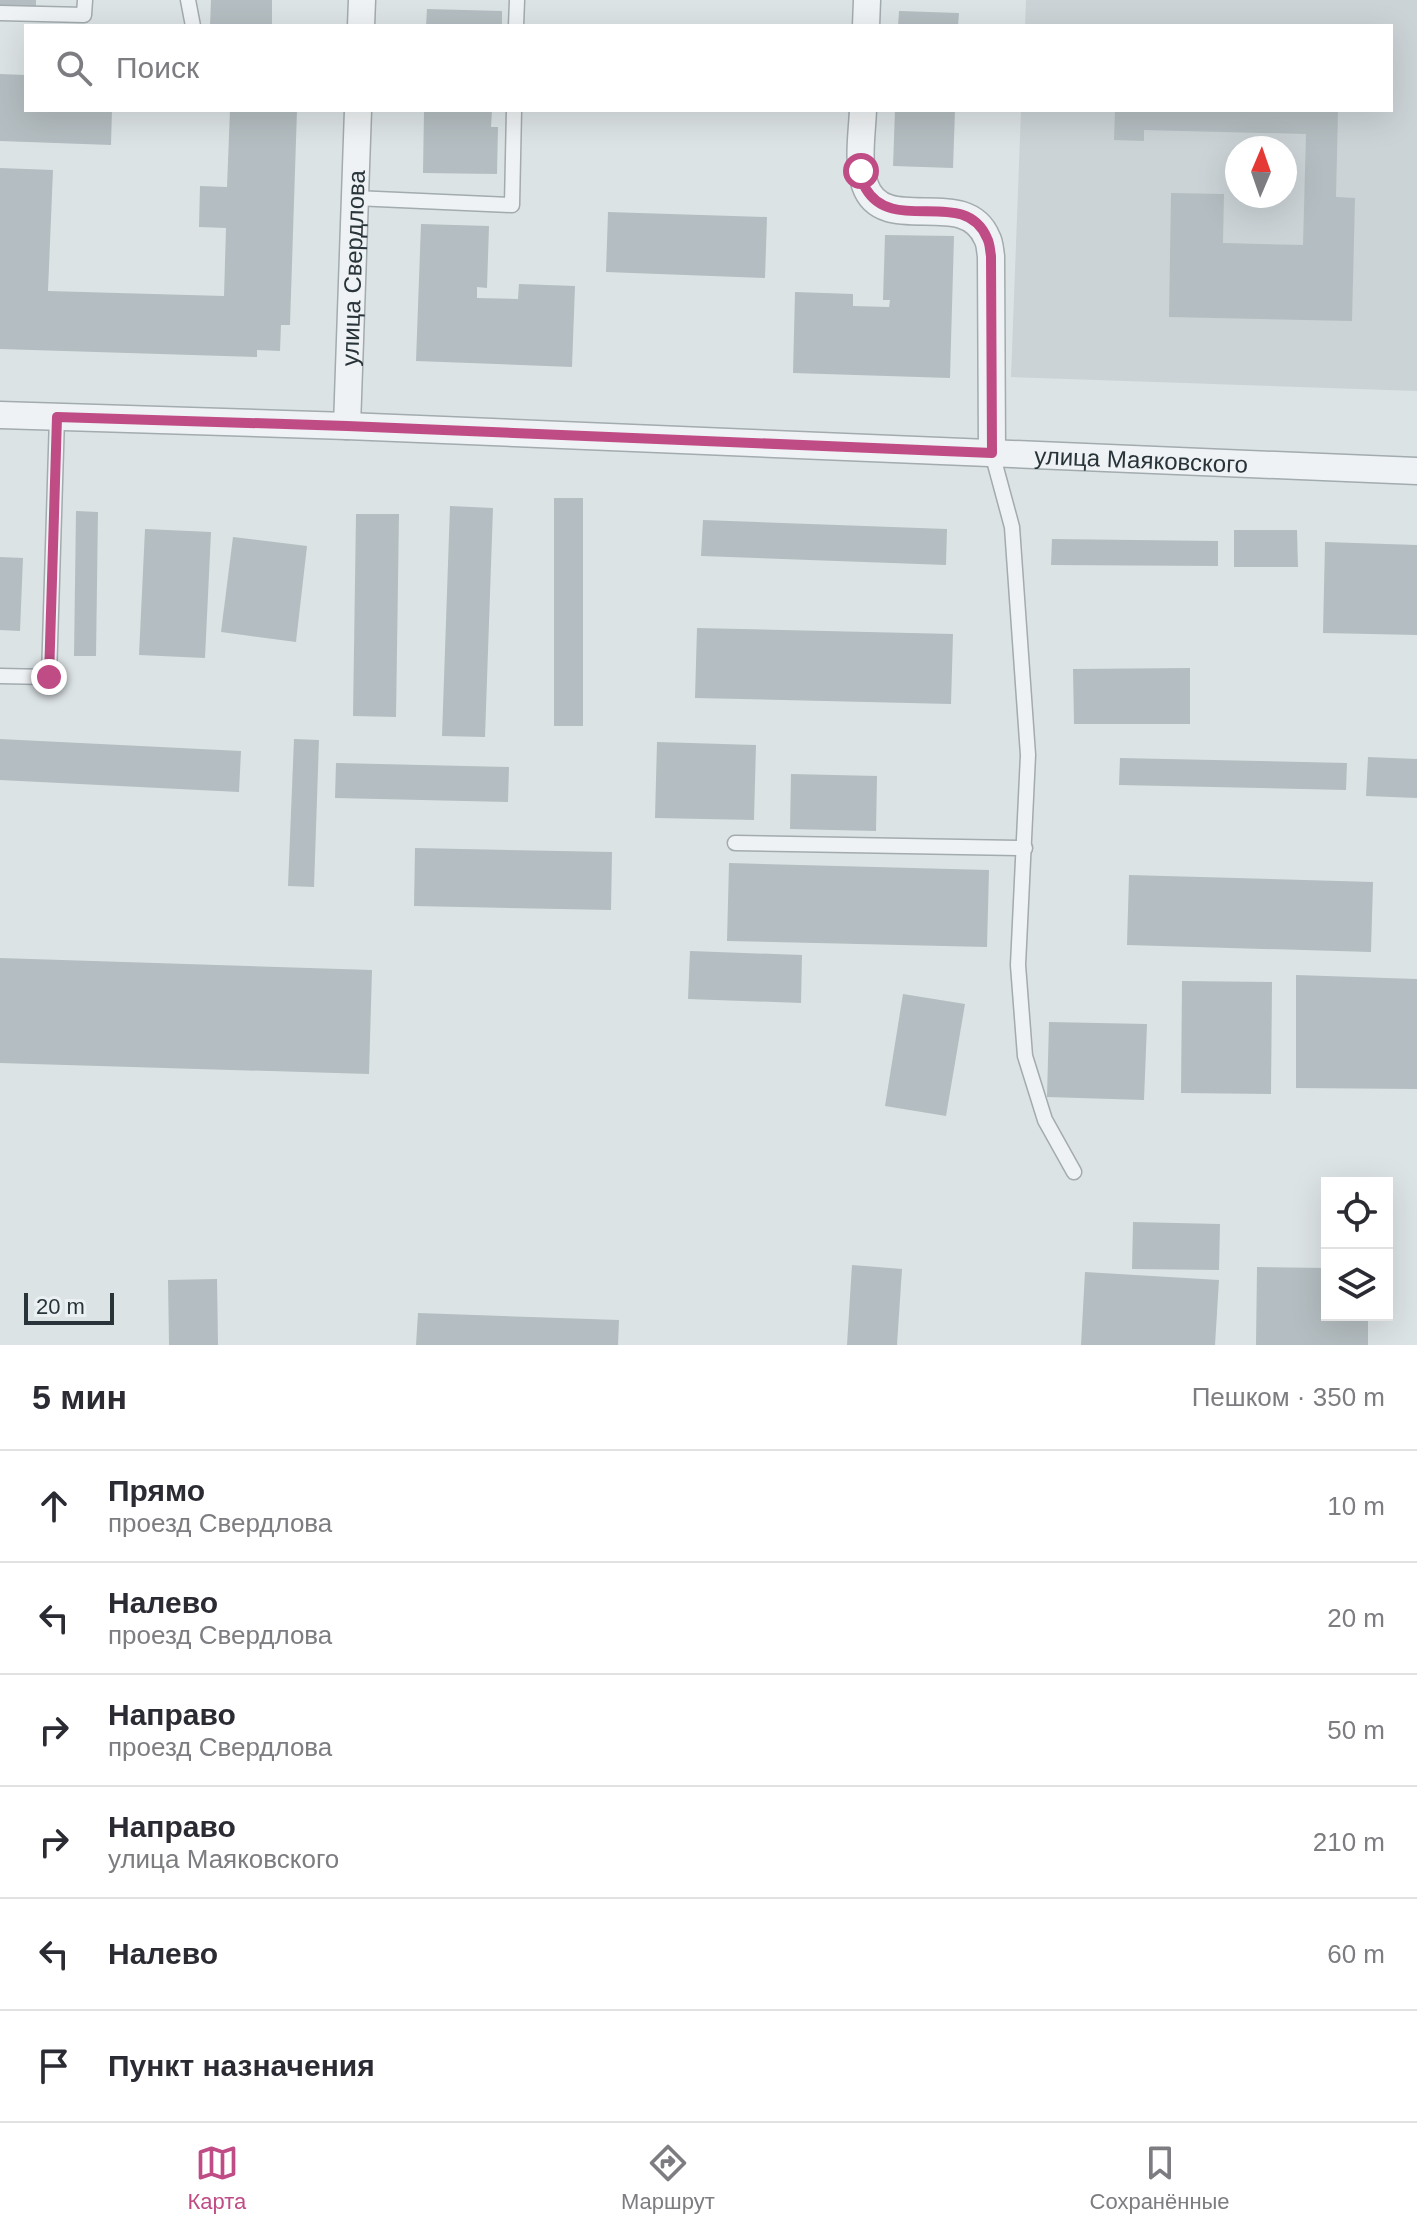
<!DOCTYPE html>
<html lang="ru">
<head>
<meta charset="utf-8">
<style>
	body { margin:0; font-family:Helvetica,sans-serif; background:#f7f7f7; color:#2b2b33 }
	.controls { position:absolute; right:24px; bottom:24px; display:grid; overflow:hidden; border-radius:0px; box-shadow:0 8px 32px #0002 }
	.controls button { width:72px; height:72px; display:grid; place-items:center; padding:0; border:0; border-bottom:2px solid #e1e1e2; background:#fff; color:#2b2b33; font:40px sans-serif }
	.compass { position:absolute; left:1225px; top:136px; width:72px; height:72px; border-radius:50%; background:#fff; box-shadow:0 8px 32px #0002; rotate:2deg }
	.scale { position:absolute; left:24px; bottom:20px; width:90px; box-sizing:border-box; padding-left:8px; border:4px solid #28343a; border-top:0; font-size:22px; line-height:28px; white-space:nowrap; color:#28343a; -webkit-text-stroke:6px #ebf1f3; paint-order:stroke }
	.stop { position:absolute; width:24px; height:24px; margin:-18px; border:6px solid #c04c86; border-radius:50%; background:#fff }
	.stop.end { background:#c04c86; border-color:#fff; box-shadow:0 2px 8px #0008 }
	.list { margin:0; padding:0; list-style:none }
	h2 { display:flex; justify-content:space-between; align-items:center; height:104px; margin:0; padding:0 32px; font-size:34px }
	h2 small { font-size:26px; font-weight:400; color:#7c7c81 }
	.list li { display:grid; grid-template-columns:52px 1fr auto; gap:24px; align-items:center; box-sizing:border-box; height:112px; padding:0 32px; border-top:2px solid #e1e1e2 }
	.list b { display:block; font-size:30px; white-space:nowrap }
	.list p { margin:0; font-size:26px; white-space:nowrap; color:#7c7c81 }
	.list em { font-size:26px; font-style:normal; color:#7c7c81 }
	.icon { flex:none; width:44px; height:44px; fill:none; stroke:currentColor; stroke-width:2; stroke-linecap:round; stroke-linejoin:round }
	.map { position:relative; flex:none; width:1417px; height:1345px; overflow:hidden }
	.search { position:absolute; background:#fff; box-shadow:0 8px 32px #0002; left:24px; right:24px; top:24px; height:88px; display:flex; align-items:center; gap:20px; box-sizing:border-box; padding:0 28px; border-radius:0px; color:#7c7c81; font-size:30px }
	.sheet { height:776px; background:#fff }
	nav { display:flex; justify-content:space-around; align-items:center; box-sizing:border-box; height:112px; border-top:2px solid #e1e1e2; background:#fff; font-size:22px; color:#7c7c81 }
	nav a { display:grid; justify-items:center; gap:4px }
	nav .on { color:#c04c86 }
	.map>svg:first-child { display:block }
	.built { fill:#cbd3d6; fill-rule:evenodd }
	.building { fill:#b4bdc1 }
	.lines { fill:none; stroke-linecap:round; stroke-linejoin:round }
	.lane-casing { stroke:#a2abae; stroke-width:17 }
	.street-casing { stroke:#a2abae; stroke-width:29 }
	.lane { stroke:#eff2f4; stroke-width:14 }
	.street { stroke:#eff2f4; stroke-width:26 }
	.route { stroke:#c04c86; stroke-width:10 }
	.labels { text-anchor:middle; dominant-baseline:central; stroke-width:7; stroke-linejoin:round; paint-order:stroke }
	.street-label { font-size:24px; fill:#28343a; stroke:#ebf1f3 }
</style>
</head>
<body>
<div class="map">
<svg width="1417" height="1345" viewBox="0 0 1417 1345">
	<rect width="100%" height="100%" fill="#dce3e5"/>
	<!-- built -->
	<path class="built" d="M1026,0H1417V391L1011,377L1021,110H1391V26H1025ZM1237,148H1285V196H1237Z"/>
	<!-- building -->
	<g class="building">
		<polygon points="0,0 36,0 36,8 0,7"/>
		<polygon points="211,0 272,0 272,26 210,26"/>
		<polygon points="427,9 502,11 502,26 426,26"/>
		<polygon points="899,11 959,13 958,26 898,26"/>
		<polygon points="0,74 26,75 26,110 112,110 111,145 0,141"/>
		<polygon points="230,110 297,110 290,325 281,325 280,351 257,350 257,357 0,349 0,168 53,170 48,291 224,296 226,228 199,227 200,186 227,187"/>
		<polygon points="424,110 492,110 491,127 498,127 497,174 423,173"/>
		<polygon points="895,110 955,110 953,168 893,166"/>
		<polygon points="1115,110 1338,110 1336,197 1355,198 1352,321 1169,317 1171,193 1224,194 1223,243 1303,245 1306,134 1144,130 1144,141 1114,140"/>
		<polygon points="608,212 767,217 765,278 606,272"/>
		<polygon points="421,224 489,226 487,288 477,287 477,298 518,299 519,284 575,286 572,367 416,361"/>
		<polygon points="885,235 954,236 950,378 793,373 795,292 853,294 853,306 889,307 890,300 883,300"/>
		<rect x="554" y="498" width="29" height="228"/>
		<polygon points="450,506 493,508 485,737 442,736"/>
		<polygon points="76,511 98,512 96,656 74,656"/>
		<polygon points="356,514 399,514 396,717 353,716"/>
		<polygon points="703,520 947,529 946,565 701,556"/>
		<polygon points="145,529 211,532 205,658 139,655"/>
		<polygon points="1234,530 1297,530 1298,567 1234,567"/>
		<polygon points="233,537 307,546 296,642 221,632"/>
		<polygon points="1052,539 1218,541 1218,566 1051,565"/>
		<polygon points="1325,542 1417,545 1417,635 1323,633"/>
		<polygon points="0,557 23,558 20,631 0,630"/>
		<polygon points="697,628 953,634 951,704 695,698"/>
		<polygon points="1190,668 1190,724 1074,724 1073,669"/>
		<polygon points="0,739 241,751 239,792 0,780"/>
		<polygon points="294,739 319,740 314,887 288,886"/>
		<polygon points="657,742 756,745 754,820 655,818"/>
		<polygon points="1368,757 1417,759 1417,798 1366,796"/>
		<polygon points="1120,758 1347,763 1346,790 1119,785"/>
		<polygon points="336,763 509,767 508,802 335,798"/>
		<polygon points="791,774 877,776 876,831 790,829"/>
		<polygon points="415,848 612,852 611,910 414,906"/>
		<polygon points="729,863 989,870 987,947 727,941"/>
		<polygon points="1129,875 1373,882 1371,952 1127,945"/>
		<polygon points="690,951 802,955 801,1003 688,999"/>
		<polygon points="0,958 372,970 369,1074 0,1063"/>
		<polygon points="1296,975 1417,979 1417,1089 1296,1088"/>
		<polygon points="1182,981 1272,982 1271,1094 1181,1093"/>
		<polygon points="903,994 965,1004 946,1116 885,1106"/>
		<polygon points="1049,1022 1147,1024 1144,1100 1047,1097"/>
		<polygon points="1133,1222 1220,1224 1219,1270 1132,1269"/>
		<polygon points="852,1265 902,1269 897,1345 847,1345"/>
		<polygon points="1257,1267 1327,1268 1327,1315 1368,1315 1368,1345 1256,1345"/>
		<polygon points="1085,1272 1219,1280 1215,1345 1081,1345"/>
		<polygon points="217,1279 218,1345 169,1345 168,1280"/>
		<polygon points="418,1313 619,1320 618,1345 416,1345"/>
	</g>
	<g class="lines">
		<defs>
			<g id="lane">
				<polyline points="188,0 193,26"/>
				<polyline points="0,13 84,15 85,0"/>
				<polyline points="516,26 517,0"/>
				<polyline points="355,198 512,205 514,110"/>
				<polyline points="992,453 1012,527 1028,755 1018,965 1025,1056 1045,1120 1074,1172"/>
				<polyline points="0,676 49,677 57,417"/>
				<polyline points="735,843 1025,848"/>
			</g>
			<g id="street">
				<polyline points="361,26 362,0"/>
				<polyline points="866,26 867,0"/>
				<path d="M863,110C862,134 857,162 865,185C883,238 965,185 987,238C990,243 990,251 991,256L992,453"/>
				<path id="s1" d="M0,415L347,426L1417,471"/>
				<path id="s2" d="M347,426L358,110"/>
			</g>
		</defs>
		<!-- lane casing -->
		<use href="#lane" class="lane-casing"/>
		<!-- street casing -->
		<use href="#street" class="street-casing"/>
		<!-- lane -->
		<use href="#lane" class="lane"/>
		<!-- street -->
		<use href="#street" class="street"/>
	</g>
	<g class="lines">
		<!-- route -->
		<path class="route" d="M49,677L57,417L347,426L992,453L991,256C990,251 990,243 987,238C965,186 893,235 866,189C863,185 863,177 861,171"/>
	</g>
	<g class="labels">
		<!-- street labels -->
		<g class="street-label">
			<text stroke="none"><textPath href="#s2" startOffset="158">улица Свердлова</textPath></text>
			<text stroke="none"><textPath href="#s1" startOffset="1142">улица Маяковского</textPath></text>
		</g>
	</g>
</svg>
<div class="controls">
<button><svg class="icon" aria-label="locate" viewBox="0 0 24 24"><circle cx="12" cy="12" r="6"/><path d="M12 2v4M12 18v4M2 12h4M18 12h4"/></svg></button>
<button><svg class="icon" aria-label="layers" viewBox="0 0 24 24"><path d="M12 4l9 5-9 5-9-5zM3 14l9 5 9-5"/></svg></button>
</div>
<svg class="compass" viewBox="-18 -18 36 36"><path d="M0-13l5 13h-10z" fill="#e53935"/><path d="M0 13l5-13h-10z" fill="#7c7c81"/></svg>
<div class="scale">20 m</div>
<div class="stop" style="left:861px;top:171px"></div>
<div class="stop end" style="left:49px;top:677px"></div>
<div class="search"><svg class="icon" aria-label="search" viewBox="0 0 24 24"><circle cx="10" cy="10" r="6"/><path d="M15 15l6 6"/></svg>Поиск</div>
</div>
<section class="sheet">
<h2>5 мин<small>Пешком · 350 m</small></h2>
<ul class="list">
<li><svg class="icon" aria-label="ahead" viewBox="0 0 24 24"><path d="M12 20V5M6 11l6-6 6 6"/></svg><div><b>Прямо</b><p>проезд Свердлова</p></div><em>10 m</em></li>
<li><svg class="icon" aria-label="left" viewBox="0 0 24 24"><path d="M17 20v-9H6M10 6l-5 5 5 5"/></svg><div><b>Налево</b><p>проезд Свердлова</p></div><em>20 m</em></li>
<li><svg class="icon" aria-label="right" viewBox="0 0 24 24"><path d="M7 20v-9h11M14 6l5 5-5 5"/></svg><div><b>Направо</b><p>проезд Свердлова</p></div><em>50 m</em></li>
<li><svg class="icon" aria-label="right" viewBox="0 0 24 24"><path d="M7 20v-9h11M14 6l5 5-5 5"/></svg><div><b>Направо</b><p>улица Маяковского</p></div><em>210 m</em></li>
<li><svg class="icon" aria-label="left" viewBox="0 0 24 24"><path d="M17 20v-9H6M10 6l-5 5 5 5"/></svg><div><b>Налево</b></div><em>60 m</em></li>
<li><svg class="icon" aria-label="arrive" viewBox="0 0 24 24"><path d="M6 21V4h12l-3 4 3 4H6"/></svg><div><b>Пункт назначения</b></div></li>
</ul>
</section>
<nav>
<a class="on"><svg class="icon" aria-label="map" viewBox="0 0 24 24"><path d="M3 6l6-2 6 2 6-2v14l-6 2-6-2-6 2zM9 4v14M15 6v14"/></svg>Карта</a>
<a><svg class="icon" aria-label="directions" viewBox="0 0 24 24"><path d="M12 3l9 9-9 9-9-9zM9 14v-3h6M13 9l2 2-2 2"/></svg>Маршрут</a>
<a><svg class="icon" aria-label="saved" viewBox="0 0 24 24"><path d="M7 4h10v16l-5-4-5 4z"/></svg>Сохранённые</a>
</nav>
</body>
</html>
